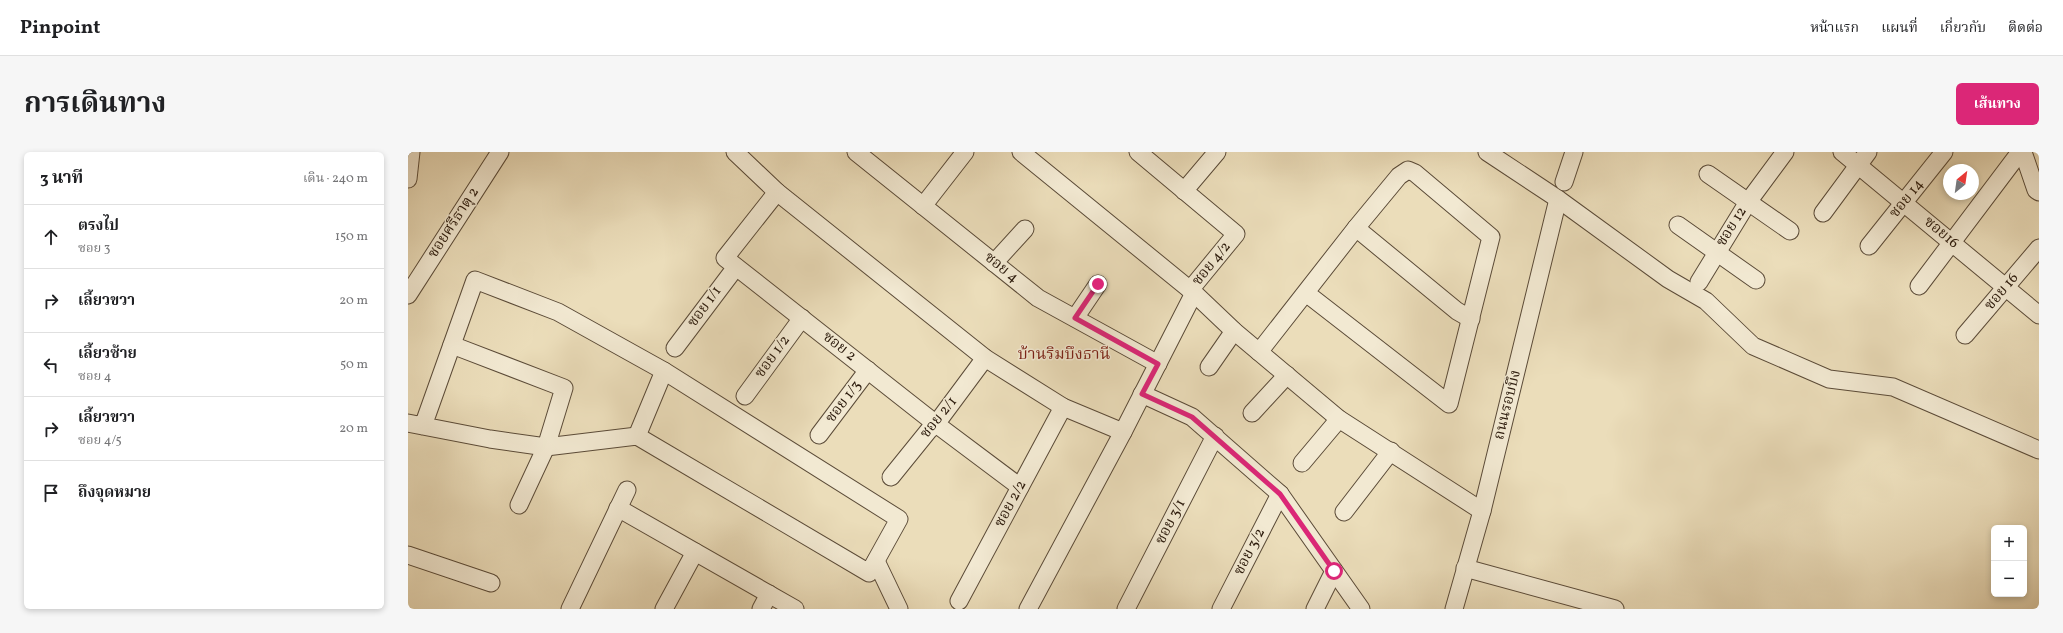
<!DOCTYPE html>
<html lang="th">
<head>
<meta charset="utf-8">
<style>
	body { margin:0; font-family:Vollkorn,"Noto Serif Thai",serif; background:#f6f6f6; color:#202124 }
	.controls { position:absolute; right:12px; bottom:12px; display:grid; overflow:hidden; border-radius:6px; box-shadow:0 2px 6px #0003 }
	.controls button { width:36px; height:36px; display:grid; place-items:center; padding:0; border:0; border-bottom:1px solid #e0e0e0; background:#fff; color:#202124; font:20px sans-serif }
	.compass { position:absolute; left:1535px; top:12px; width:36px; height:36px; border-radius:50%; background:#fff; box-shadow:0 2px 6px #0003; rotate:29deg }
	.stop { position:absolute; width:12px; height:12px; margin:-9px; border:3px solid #db2777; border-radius:50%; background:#fff }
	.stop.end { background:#db2777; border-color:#fff; box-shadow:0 1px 4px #0008 }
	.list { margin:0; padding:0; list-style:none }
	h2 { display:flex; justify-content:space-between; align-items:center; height:52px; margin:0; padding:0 16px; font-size:17px }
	h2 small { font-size:13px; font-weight:400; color:#757577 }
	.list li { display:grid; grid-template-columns:26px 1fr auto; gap:12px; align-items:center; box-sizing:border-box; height:64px; padding:0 16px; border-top:1px solid #e0e0e0 }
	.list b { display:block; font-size:15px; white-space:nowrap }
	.list p { margin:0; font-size:13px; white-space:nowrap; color:#757577 }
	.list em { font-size:13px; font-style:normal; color:#757577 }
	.icon { flex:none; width:22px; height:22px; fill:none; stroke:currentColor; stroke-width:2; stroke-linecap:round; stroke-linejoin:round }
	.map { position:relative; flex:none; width:1631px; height:457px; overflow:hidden; border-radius:6px }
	header { display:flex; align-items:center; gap:24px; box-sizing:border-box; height:56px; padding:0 20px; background:#fff; border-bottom:1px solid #e0e0e0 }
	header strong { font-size:19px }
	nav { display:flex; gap:22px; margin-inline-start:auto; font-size:14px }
	.intro { display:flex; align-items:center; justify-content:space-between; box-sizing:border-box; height:96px; padding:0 24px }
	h1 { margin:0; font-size:28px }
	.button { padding:10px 18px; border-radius:6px; background:#db2777; color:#fff; font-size:14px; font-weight:700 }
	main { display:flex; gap:24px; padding:0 24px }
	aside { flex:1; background:#fff; border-radius:6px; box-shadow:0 2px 6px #0003 }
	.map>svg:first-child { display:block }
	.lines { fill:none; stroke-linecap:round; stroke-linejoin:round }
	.minor-casing { stroke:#5b4b38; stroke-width:19 }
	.minor { stroke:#f2e9d2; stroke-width:17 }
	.route { stroke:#db2777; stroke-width:5 }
	.labels { text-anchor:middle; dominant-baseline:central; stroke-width:3; stroke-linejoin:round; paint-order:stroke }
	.street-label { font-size:15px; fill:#2b1a0c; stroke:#f2e9d2 }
	.neighbourhood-label { font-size:16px; fill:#7a1f14; stroke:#f2e9d2 }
</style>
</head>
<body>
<header>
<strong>Pinpoint</strong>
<nav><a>หน้าแรก</a><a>แผนที่</a><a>เกี่ยวกับ</a><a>ติดต่อ</a></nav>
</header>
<div class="intro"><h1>การเดินทาง</h1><a class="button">เส้นทาง</a></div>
<main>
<aside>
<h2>3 นาที<small>เดิน · 240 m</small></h2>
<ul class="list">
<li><svg class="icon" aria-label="ahead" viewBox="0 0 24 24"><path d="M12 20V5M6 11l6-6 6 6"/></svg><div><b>ตรงไป</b><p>ซอย 3</p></div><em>150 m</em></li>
<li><svg class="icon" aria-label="right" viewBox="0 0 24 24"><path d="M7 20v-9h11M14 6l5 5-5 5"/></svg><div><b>เลี้ยวขวา</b></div><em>20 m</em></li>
<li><svg class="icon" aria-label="left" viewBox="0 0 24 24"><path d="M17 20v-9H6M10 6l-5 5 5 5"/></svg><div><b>เลี้ยวซ้าย</b><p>ซอย 4</p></div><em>50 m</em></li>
<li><svg class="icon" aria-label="right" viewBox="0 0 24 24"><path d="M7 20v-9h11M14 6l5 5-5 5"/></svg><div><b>เลี้ยวขวา</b><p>ซอย 4/5</p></div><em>20 m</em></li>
<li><svg class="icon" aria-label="arrive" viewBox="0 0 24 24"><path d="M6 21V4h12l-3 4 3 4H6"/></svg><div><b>ถึงจุดหมาย</b></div></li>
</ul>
</aside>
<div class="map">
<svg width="1631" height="457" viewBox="0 0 1631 457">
	<rect width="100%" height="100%" fill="#ebddba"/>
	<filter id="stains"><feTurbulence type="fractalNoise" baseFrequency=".005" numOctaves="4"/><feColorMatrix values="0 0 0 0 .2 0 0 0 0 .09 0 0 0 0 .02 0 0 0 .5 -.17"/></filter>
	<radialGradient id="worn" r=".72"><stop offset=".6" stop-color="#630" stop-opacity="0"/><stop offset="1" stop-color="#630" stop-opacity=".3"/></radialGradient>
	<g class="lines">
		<defs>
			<g id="minor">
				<polyline points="327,0 369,40 577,206 655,255 715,280"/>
				<polyline points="448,0 630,146 750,212"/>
				<polyline points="613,0 786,141 826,179 931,267 1074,359"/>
				<polyline points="730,0 828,82 782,138"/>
				<polyline points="1079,0 1150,47 1260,127 1298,149 1345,194 1421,227 1485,235 1631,298"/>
				<polyline points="1434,0 1631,163"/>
				<polyline points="1615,0 1628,38 1631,40"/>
				<polyline points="1300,22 1382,79"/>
				<polyline points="0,27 3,0"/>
				<polyline points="1156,30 1166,0"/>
				<polyline points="776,39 809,0"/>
				<polyline points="369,40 317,106 528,272 612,335"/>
				<polyline points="515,54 557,0"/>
				<polyline points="1415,61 1460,0"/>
				<polyline points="1270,73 1348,128"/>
				<polyline points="948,76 1049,159 1063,167"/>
				<polyline points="1461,94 1536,0"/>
				<polyline points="586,111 617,77"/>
				<polyline points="1291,130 1340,50 1377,0"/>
				<polyline points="1511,134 1612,0"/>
				<polyline points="0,143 92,0"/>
				<polyline points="667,166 690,132"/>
				<polyline points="1557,183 1631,96"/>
				<polyline points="44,193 156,236 138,295 111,353"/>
				<polyline points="267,196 328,115"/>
				<polyline points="851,200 948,76 991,24 1000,18 1007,21 1083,85 1041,252 898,141"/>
				<polyline points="801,215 826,179"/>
				<polyline points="734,242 784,265 872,342 953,457"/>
				<polyline points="337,244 394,166"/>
				<polyline points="844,261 879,223"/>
				<polyline points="0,271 82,287 138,295 229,284 461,421 491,367 256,219 150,160 67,128 15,274"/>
				<polyline points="411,283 460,218"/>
				<polyline points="229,284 256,219"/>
				<polyline points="894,311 931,267"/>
				<polyline points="483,325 521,278 528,272 577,206"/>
				<polyline points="210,356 387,457"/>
				<polyline points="936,360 983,299"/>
				<polyline points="0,403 83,431"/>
				<polyline points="468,409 491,457"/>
				<polyline points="1057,416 1207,457"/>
				<polyline points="551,449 655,255"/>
				<polyline points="162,457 219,338"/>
				<polyline points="256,457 287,400"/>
				<polyline points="353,457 361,442"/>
				<polyline points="620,457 715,280 786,141"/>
				<polyline points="718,457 807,284"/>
				<polyline points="813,457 872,342"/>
				<polyline points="907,457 926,419"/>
				<polyline points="1046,457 1074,359 1150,47"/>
			</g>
		</defs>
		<!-- minor casing -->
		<use href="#minor" class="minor-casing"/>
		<!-- minor -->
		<use href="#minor" class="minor"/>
	</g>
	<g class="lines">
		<!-- route -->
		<polyline class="route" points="690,132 667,166 750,212 734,242 784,265 872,342 926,419"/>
	</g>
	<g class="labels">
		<!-- street labels -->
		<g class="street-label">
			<text transform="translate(1499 47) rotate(-51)">ซอย 14</text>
			<text transform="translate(46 71) rotate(-57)">ซอยศรีธาตุ 2</text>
			<text transform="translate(1324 75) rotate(-58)">ซอย 12</text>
			<text transform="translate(1533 81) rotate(40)">ซอย16</text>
			<text transform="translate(804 112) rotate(-51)">ซอย 4/2</text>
			<text transform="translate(593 116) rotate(39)">ซอย 4</text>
			<text transform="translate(1594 140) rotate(-50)">ซอย 16</text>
			<text transform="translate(297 155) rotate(-54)">ซอย 1/1</text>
			<text transform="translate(431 195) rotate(38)">ซอย 2</text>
			<text transform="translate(365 205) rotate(-54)">ซอย 1/2</text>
			<text transform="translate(436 250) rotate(-53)">ซอย 1/3</text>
			<text transform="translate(1100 253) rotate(-76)">ถนนรอบบึง</text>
			<text transform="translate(531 266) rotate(-51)">ซอย 2/1</text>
			<text transform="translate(603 352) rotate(-62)">ซอย 2/2</text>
			<text transform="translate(763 370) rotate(-63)">ซอย 3/1</text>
			<text transform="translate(842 400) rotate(-63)">ซอย 3/2</text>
		</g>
		<!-- neighbourhood labels -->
		<g class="neighbourhood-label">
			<text x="656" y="203">บ้านริมบึงธานี</text>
		</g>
	</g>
	<rect width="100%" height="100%" filter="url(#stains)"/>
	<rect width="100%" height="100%" fill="url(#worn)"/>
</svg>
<div class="controls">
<button>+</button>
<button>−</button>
</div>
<svg class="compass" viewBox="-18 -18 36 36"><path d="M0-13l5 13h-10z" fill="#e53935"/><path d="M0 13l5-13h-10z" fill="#757577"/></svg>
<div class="stop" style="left:926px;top:419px"></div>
<div class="stop end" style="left:690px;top:132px"></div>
</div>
</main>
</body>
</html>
